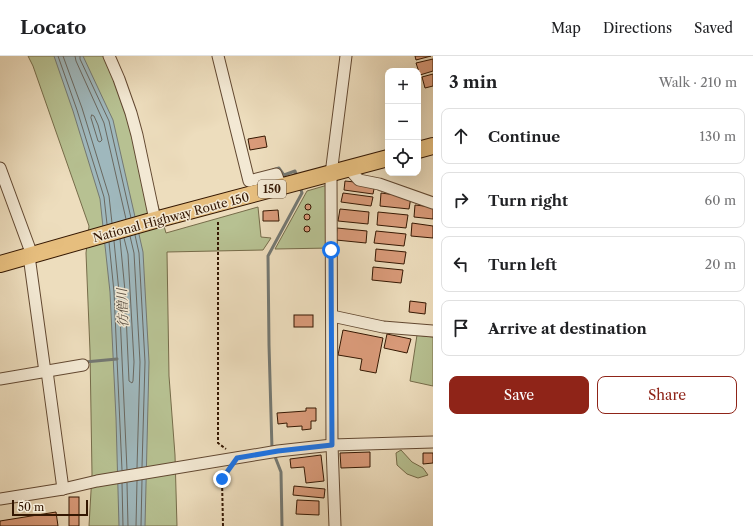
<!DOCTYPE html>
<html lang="en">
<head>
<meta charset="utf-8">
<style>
	body { margin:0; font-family:"Libre Caslon Text","Noto Serif JP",serif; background:#f2f2f2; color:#202124 }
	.controls { position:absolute; right:12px; top:12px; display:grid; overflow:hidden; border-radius:8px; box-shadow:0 4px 16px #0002 }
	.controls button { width:36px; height:36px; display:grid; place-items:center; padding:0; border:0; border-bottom:1px solid #e0e0e0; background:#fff; color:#202124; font:20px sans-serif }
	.scale { position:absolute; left:12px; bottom:10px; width:76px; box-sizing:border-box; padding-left:4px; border:2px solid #341702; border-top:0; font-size:11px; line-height:14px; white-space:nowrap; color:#341702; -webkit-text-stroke:3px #f3e9d4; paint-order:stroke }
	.stop { position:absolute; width:12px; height:12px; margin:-9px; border:3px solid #1a73e8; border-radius:50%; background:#fff }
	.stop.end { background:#1a73e8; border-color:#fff; box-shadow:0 1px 4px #0008 }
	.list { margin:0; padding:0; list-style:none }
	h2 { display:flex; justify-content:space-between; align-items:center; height:52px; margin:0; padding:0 16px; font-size:17px }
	h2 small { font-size:13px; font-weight:400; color:#757577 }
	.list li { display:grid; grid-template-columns:26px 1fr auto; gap:12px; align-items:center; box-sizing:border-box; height:56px; margin:0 8px 8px; padding:0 8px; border:1px solid #e0e0e0; border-radius:8px }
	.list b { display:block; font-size:15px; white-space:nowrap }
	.list em { font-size:13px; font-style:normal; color:#757577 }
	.actions { display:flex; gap:8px; padding:12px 16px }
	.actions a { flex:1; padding:9px 0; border:1px solid #8f2418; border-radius:8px; text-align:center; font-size:14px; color:#8f2418 }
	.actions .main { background:#8f2418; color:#fff }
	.icon { flex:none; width:22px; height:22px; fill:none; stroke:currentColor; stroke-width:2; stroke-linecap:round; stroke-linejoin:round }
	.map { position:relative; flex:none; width:433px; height:470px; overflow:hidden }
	header { display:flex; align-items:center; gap:24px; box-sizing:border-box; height:56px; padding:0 20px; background:#fff; border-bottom:1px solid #e0e0e0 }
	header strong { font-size:19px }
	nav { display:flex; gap:22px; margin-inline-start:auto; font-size:14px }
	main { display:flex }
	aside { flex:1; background:#fff }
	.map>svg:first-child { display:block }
	.green { fill:#b7c192; stroke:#766c4a }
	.water { fill:#9fb8bd; stroke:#747872 }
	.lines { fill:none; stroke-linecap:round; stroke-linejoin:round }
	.shore { stroke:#6a6860; stroke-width:1 }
	.stream { stroke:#747872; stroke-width:3 }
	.building { fill:#d99a79; stroke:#341702 }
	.minor-casing { stroke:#624831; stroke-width:13 }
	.highway-casing { stroke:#341702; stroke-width:18 }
	.path { stroke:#341702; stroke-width:2; stroke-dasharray:3 2; stroke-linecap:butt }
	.minor { stroke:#f3e9d4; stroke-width:11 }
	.highway { stroke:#e6be7e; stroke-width:16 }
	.route { stroke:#1a73e8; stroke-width:5 }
	.labels { text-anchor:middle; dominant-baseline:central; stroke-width:3; stroke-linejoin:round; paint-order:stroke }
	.shield { fill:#f3e9d4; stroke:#6d5641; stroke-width:1 }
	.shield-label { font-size:11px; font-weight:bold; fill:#341702 }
	.street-label { font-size:12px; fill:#341702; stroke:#f3e9d4 }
	.water-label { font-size:13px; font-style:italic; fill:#594f43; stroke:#f3e9d4 }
</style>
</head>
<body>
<header>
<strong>Locato</strong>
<nav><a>Map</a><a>Directions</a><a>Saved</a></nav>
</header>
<main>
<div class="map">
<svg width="433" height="470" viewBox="0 0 433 470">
	<rect width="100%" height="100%" fill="#edddbd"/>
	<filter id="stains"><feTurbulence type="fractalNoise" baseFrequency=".005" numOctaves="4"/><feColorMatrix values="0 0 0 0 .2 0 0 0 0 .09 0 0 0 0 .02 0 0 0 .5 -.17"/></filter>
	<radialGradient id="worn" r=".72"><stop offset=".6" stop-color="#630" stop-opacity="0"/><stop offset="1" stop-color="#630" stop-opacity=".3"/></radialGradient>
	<!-- green -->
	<g class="green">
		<polygon points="28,0 104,0 131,57 166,177 258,151 261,181 271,182 263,194 167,196 169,320 175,399 177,470 89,470 92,418 90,295 86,197 89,170 33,10"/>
		<polygon points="331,128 331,192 275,193 307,135"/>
		<polygon points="417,279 433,281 433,330 410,325"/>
		<polygon points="401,394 412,406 423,412 428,419 418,422 407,418 397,409 396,397"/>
	</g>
	<!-- water -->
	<polygon class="water" points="54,0 83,0 113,64 143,196 149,306 145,470 119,470 116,362 110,236 100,143 73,55"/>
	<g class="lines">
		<!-- shore -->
		<g class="shore">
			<polyline points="58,0 77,54 104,141 107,168"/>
			<polyline points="63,0 82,52 109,140 112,167"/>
			<polyline points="75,0 76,5 104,67 126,163"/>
			<polyline points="80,0 80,3 109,65 131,162"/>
			<polygon points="92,59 94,60 98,69 102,84 100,86 98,85 91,62"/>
			<polyline points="135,179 139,197 145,306 142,411"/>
			<polyline points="130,180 134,197 140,306 137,412"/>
			<polyline points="120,183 125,235 129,325 132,327 133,325 134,306 128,198 124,182"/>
			<polyline points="114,185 119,236 127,414"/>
			<polyline points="109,186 114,236 122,414"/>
			<polyline points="122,427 123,470"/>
			<polyline points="127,427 128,470"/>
			<polyline points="136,470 137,425"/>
			<polyline points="141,470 142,424"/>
		</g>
		<!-- stream -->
		<g class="stream">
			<polyline points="273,114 279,112 284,119 295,115 297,121"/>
			<polyline points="85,306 117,303"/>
			<polyline points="282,470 281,416 272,393 269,289 268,200 302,137 300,131"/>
		</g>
	</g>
	<!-- building -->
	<g class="building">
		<polygon points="415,0 431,0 416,4"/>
		<polygon points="433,3 433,15 420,19 416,7"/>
		<polygon points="433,18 433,30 425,32 422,21"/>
		<polygon points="265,80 267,91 250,94 248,83"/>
		<polygon points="345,125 375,128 373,138 344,134"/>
		<polygon points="343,137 373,141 371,150 341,146"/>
		<polygon points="381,137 411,141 409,153 380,150"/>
		<circle cx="308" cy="151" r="3"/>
		<polygon points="415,149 433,151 433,163 414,161"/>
		<polygon points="340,153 369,156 368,168 338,165"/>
		<polygon points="278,154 279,165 263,165 263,155"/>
		<polygon points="378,156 408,159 406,172 377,169"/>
		<circle cx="307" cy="161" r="3"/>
		<polygon points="412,167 433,170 433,182 411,180"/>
		<circle cx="307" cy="173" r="3"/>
		<polygon points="337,172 367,175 366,187 336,184"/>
		<polygon points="376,175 406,178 404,190 374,187"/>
		<polygon points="376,193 406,196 404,208 375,205"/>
		<polygon points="373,211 403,214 401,227 372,224"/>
		<polygon points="410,245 426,247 425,258 409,256"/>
		<rect x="294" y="259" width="19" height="12"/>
		<polygon points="343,274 383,282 376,317 360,314 362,303 338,299"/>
		<polygon points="387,278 411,283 407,297 384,292"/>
		<polygon points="306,352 316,352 316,365 311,365 311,373 302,374 302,370 287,371 287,367 278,368 277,357 306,355"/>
		<polygon points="370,396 370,411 341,412 340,397"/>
		<polygon points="423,397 433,397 433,407 423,408"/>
		<polygon points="321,399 324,425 306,427 304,411 291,412 290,403"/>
		<polygon points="294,430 325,433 324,442 293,439"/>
		<rect x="69" y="441" width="10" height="29"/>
		<polygon points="297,444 319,445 319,459 296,458"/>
		<polygon points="56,456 58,470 0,470 0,465"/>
	</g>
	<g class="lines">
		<defs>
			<g id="minor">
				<polyline points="109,0 119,23 131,57 137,79 155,164"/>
				<polyline points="218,0 249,125 276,118 281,131"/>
				<polyline points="0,112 32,199"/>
				<polyline points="349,113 359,124 379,128 433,147"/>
				<polyline points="29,200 45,316"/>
				<polyline points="332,260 383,271 433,275"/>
				<polyline points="47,315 63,433"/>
				<polyline points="0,323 83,309"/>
				<polyline points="0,443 63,433 97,425 278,395 332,389 433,386"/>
				<polyline points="335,470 332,389 331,118 346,0"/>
			</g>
			<g id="highway">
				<polyline points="418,94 433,90"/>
				<polyline points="0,208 155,164 388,102"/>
			</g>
		</defs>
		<!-- minor casing -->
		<use href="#minor" class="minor-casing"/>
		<!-- highway casing -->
		<use href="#highway" class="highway-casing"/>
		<!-- path -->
		<g class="path">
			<polyline points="218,166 218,387 226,393"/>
			<polyline points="223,470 222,423 229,413"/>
		</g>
		<!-- minor -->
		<use href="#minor" class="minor"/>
		<!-- highway -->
		<use href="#highway" class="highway"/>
	</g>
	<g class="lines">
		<!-- route -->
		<polyline class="route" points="222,423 237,402 278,395 332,389 331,194"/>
	</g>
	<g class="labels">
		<!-- shield labels -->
		<rect class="shield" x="258" y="124" width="28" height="18" rx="3"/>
		<g class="shield-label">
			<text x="272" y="133">150</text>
		</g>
		<!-- street labels -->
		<g class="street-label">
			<text transform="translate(171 161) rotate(-15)">National Highway Route 150</text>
		</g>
		<!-- water labels -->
		<g class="water-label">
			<text transform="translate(122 252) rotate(-92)">彷僧川</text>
		</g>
	</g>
	<rect width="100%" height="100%" filter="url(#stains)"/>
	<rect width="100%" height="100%" fill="url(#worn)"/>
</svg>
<div class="controls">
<button>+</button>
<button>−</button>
<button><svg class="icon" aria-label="locate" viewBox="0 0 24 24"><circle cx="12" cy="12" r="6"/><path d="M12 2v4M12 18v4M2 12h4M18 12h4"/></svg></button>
</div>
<div class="scale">50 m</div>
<div class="stop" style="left:331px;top:194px"></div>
<div class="stop end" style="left:222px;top:423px"></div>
</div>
<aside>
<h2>3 min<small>Walk · 210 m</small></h2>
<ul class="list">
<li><svg class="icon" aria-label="ahead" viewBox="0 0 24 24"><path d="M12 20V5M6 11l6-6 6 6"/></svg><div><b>Continue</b></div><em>130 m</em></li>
<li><svg class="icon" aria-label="right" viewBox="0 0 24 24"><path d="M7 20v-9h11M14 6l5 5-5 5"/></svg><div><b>Turn right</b></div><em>60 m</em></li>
<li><svg class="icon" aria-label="left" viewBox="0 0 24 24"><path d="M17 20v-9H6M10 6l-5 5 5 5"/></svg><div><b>Turn left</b></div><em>20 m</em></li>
<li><svg class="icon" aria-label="arrive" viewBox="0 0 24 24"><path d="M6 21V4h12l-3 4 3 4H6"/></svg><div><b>Arrive at destination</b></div></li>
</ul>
<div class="actions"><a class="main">Save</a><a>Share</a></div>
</aside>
</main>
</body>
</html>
